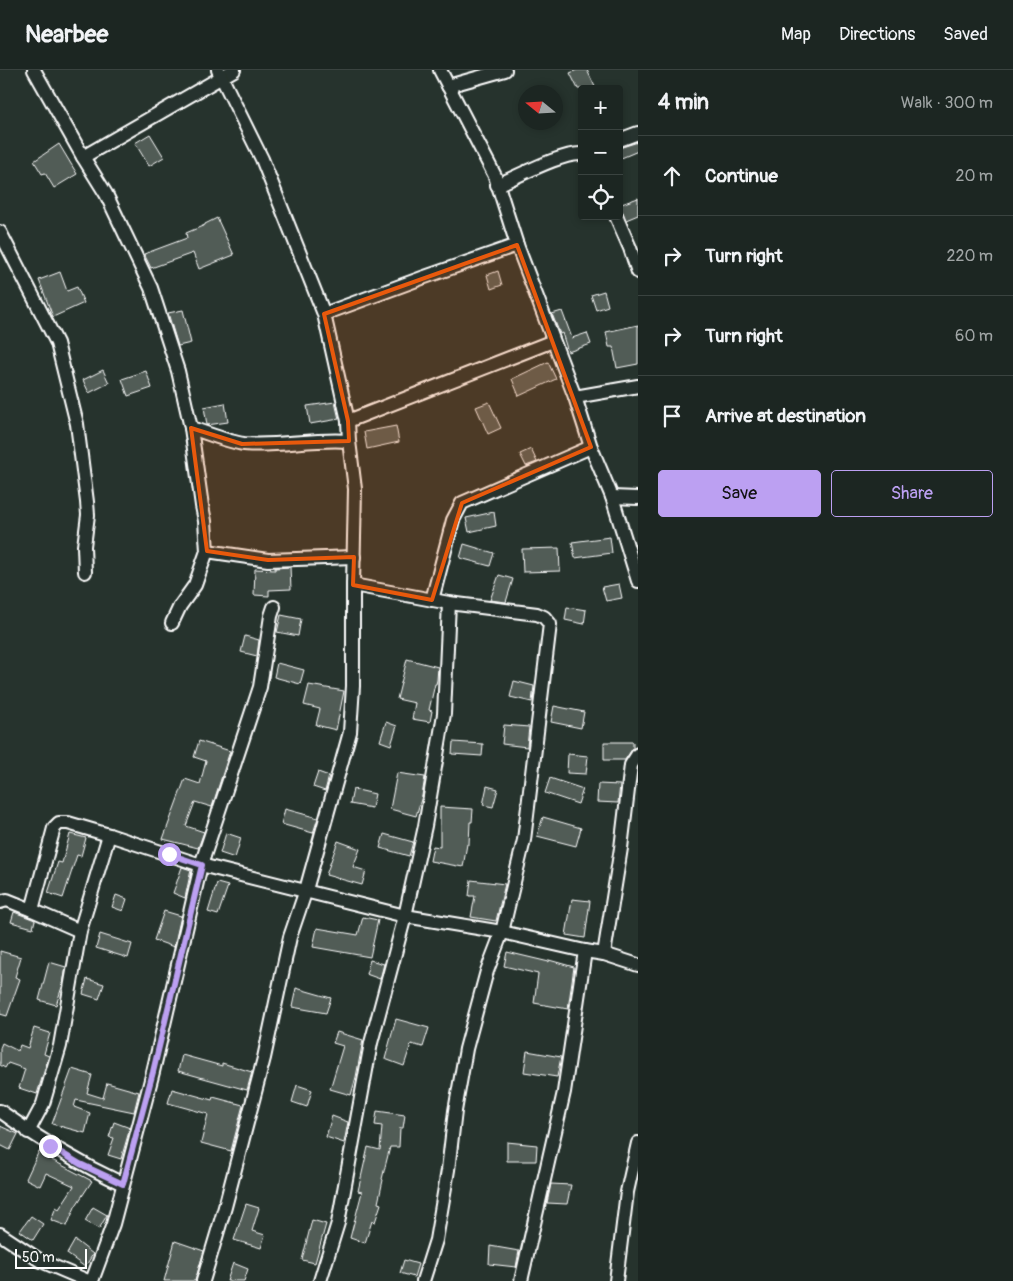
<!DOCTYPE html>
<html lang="en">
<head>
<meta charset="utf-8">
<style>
	body { margin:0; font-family:Pangolin,sans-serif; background:#252e2a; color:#f1f3f6 }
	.controls { position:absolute; right:15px; top:15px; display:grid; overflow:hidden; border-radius:5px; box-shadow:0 2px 8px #0003 }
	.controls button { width:45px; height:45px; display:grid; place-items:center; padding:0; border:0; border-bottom:1px solid #3a4340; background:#1c2622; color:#f1f3f6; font:25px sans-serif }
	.compass { position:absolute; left:518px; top:15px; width:45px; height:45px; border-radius:50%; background:#1c2622; box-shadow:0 2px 8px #0003; rotate:288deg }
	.scale { position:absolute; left:15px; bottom:12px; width:72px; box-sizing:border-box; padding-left:5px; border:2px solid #fff; border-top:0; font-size:14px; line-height:18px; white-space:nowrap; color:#fff; -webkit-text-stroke:4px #26332d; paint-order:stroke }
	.stop { position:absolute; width:15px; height:15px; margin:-11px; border:4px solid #bca0f2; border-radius:50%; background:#fff }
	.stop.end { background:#bca0f2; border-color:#fff; box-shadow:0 1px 5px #0008 }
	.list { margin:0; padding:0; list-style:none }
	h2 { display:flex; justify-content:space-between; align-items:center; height:65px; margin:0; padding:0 20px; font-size:21px }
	h2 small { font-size:16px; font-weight:400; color:#a0a5a5 }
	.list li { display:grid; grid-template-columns:32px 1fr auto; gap:15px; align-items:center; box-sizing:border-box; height:80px; padding:0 20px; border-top:1px solid #3a4340 }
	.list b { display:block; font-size:19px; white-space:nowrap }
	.list em { font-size:16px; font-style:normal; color:#a0a5a5 }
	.actions { display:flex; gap:10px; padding:15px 20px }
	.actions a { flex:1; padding:11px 0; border:1px solid #bca0f2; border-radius:5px; text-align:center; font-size:18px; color:#bca0f2 }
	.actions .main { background:#bca0f2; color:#111 }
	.icon { flex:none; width:28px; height:28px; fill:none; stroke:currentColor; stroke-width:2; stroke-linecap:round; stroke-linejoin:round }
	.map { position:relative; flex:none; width:638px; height:1211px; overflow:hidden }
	header { display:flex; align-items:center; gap:30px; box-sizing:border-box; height:70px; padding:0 25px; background:#1c2622; border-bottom:1px solid #3a4340 }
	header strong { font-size:24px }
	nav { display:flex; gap:28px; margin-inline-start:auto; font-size:18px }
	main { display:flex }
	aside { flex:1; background:#1c2622 }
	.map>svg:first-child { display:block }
	.building { fill:#515c57; stroke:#fff }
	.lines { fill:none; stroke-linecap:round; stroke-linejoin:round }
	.minor-casing { stroke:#fff; stroke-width:16 }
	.minor { stroke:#26332d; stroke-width:12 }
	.route { stroke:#bca0f2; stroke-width:6 }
	.marked { fill:#e8590c; fill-opacity:0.2; stroke:#e8590c; stroke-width:4; stroke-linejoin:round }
</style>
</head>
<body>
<header>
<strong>Nearbee</strong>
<nav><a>Map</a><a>Directions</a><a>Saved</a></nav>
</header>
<main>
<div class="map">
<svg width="638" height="1211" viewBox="0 0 638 1211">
	<rect width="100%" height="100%" fill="#26332d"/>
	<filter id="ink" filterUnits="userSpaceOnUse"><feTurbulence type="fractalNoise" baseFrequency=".02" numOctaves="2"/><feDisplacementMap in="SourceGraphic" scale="10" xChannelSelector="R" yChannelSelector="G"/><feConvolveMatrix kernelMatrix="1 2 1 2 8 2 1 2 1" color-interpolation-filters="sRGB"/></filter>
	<g filter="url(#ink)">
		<!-- building -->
		<g class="building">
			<polygon points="577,0 587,0 596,19 578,19 570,3"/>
			<polygon points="150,64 164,87 149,96 135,73"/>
			<polygon points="638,72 638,81 619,89 619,78"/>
			<polygon points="59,74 77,104 54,118 45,103 42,104 34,91"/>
			<polygon points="638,128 638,145 626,150 623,142 619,139 619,135"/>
			<polygon points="217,148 234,185 199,199 193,183 151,198 144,184 187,168 186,163 205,155 205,154"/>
			<polygon points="498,201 502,215 491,219 487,205"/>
			<polygon points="60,202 67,221 77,217 84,233 53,247 39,210"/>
			<polygon points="604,221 608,236 596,240 591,225"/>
			<polygon points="183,240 191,273 178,276 168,243"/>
			<polygon points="562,241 572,268 587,263 591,274 568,282 562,263 560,264 552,244"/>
			<polygon points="638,255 638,294 617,298 613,277 609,277 606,262"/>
			<polygon points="548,292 556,309 519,326 512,309"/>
			<polygon points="103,300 109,313 89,323 83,310"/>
			<polygon points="146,301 152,318 128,326 122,309"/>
			<polygon points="335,332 339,349 310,354 307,336"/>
			<polygon points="489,332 501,358 488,364 476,337"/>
			<polygon points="225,333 228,352 207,355 204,337"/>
			<polygon points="396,356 399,372 367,379 364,362"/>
			<polygon points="531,379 537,392 526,396 520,384"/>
			<polygon points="494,442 496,456 469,462 466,448"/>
			<polygon points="610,467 612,483 575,488 572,472"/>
			<polygon points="464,474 494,483 490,496 460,488"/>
			<polygon points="559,478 560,501 523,502 522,479"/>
			<polygon points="290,497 291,519 269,520 269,526 254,525 255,499 275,500 275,498"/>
			<polygon points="499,505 513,509 506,532 490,530"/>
			<polygon points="619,514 622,528 606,531 602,517"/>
			<polygon points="567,537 586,540 584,554 565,550"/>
			<polygon points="281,545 301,549 298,566 277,562"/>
			<polygon points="245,566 259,570 257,586 241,582"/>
			<polygon points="407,589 438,597 437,610 436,614 435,614 429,640 432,641 430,652 412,649 415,633 397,629"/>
			<polygon points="277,593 304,600 300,614 274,607"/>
			<polygon points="514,611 534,616 532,632 510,627"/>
			<polygon points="309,615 344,621 336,660 316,655 320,639 304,635"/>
			<polygon points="554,636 584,642 581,658 551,652"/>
			<polygon points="386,652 397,656 391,675 380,671"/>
			<polygon points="504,655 529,657 527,677 502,674"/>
			<polygon points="199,671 230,681 212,737 195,732 186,756 204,762 198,778 163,769 185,709 200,714 206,691 194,687"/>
			<polygon points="453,672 483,674 482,686 452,684"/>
			<polygon points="604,672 633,672 633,678 625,690 604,690"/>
			<polygon points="568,684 588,686 586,704 567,703"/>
			<polygon points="318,702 329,706 325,721 313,717"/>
			<polygon points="397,703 425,707 422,726 416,746 390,739"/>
			<polygon points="550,708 583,719 578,734 545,723"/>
			<polygon points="598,714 620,715 618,733 597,732"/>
			<polygon points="487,716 498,719 493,737 483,735"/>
			<polygon points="353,719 375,724 372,738 350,734"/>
			<polygon points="440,737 473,739 472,752 470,752 469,774 467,774 463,797 430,791 433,776 440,777"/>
			<polygon points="285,739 318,748 313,763 281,754"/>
			<polygon points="543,747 581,758 576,776 537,766"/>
			<polygon points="226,763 241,768 235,788 220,783"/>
			<polygon points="70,764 86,768 81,786 77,785 63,828 48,823 58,792 62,793"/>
			<polygon points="384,764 413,772 409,786 380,778"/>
			<polygon points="338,771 360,779 353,797 366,801 362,815 326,805"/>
			<polygon points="182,797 191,800 185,828 173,823"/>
			<polygon points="471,810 505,814 496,851 471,847 475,826 469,826"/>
			<polygon points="217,813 228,816 218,845 208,842"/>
			<polygon points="116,825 127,829 123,841 112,837"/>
			<polygon points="572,829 590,831 585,868 566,865"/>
			<polygon points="164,841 181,846 174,877 154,870"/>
			<polygon points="14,842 35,850 33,858 11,852"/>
			<polygon points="363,847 378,850 370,887 313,877 317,858 358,865"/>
			<polygon points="100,864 132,874 128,888 96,878"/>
			<polygon points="0,881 21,887 15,907 20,909 7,946 0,944"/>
			<polygon points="507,882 549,892 549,890 574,897 568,939 534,933 538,904 504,896"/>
			<polygon points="370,890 384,894 380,909 366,904"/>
			<polygon points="49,892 66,897 63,914 56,935 39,930"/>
			<polygon points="87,909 104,914 99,929 83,924"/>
			<polygon points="296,918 331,928 326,943 292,937"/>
			<polygon points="396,949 429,958 423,977 411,974 404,996 385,989"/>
			<polygon points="34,958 50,963 44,984 49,986 37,1024 19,1018 25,999 8,993 5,998 0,995 0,978 2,973 18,981 20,975 28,978"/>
			<polygon points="337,962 363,970 356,1007 351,1025 330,1019 343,976 333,973"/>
			<polygon points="527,981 561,987 557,1007 524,1002"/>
			<polygon points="182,985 222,996 222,993 252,1002 247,1020 178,1001"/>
			<polygon points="72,999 92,1005 87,1023 103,1028 107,1013 139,1022 134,1042 76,1030 74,1037 90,1043 85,1063 52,1054"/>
			<polygon points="297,1015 312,1020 307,1037 292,1032"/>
			<polygon points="172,1019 212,1030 213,1027 243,1035 231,1081 201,1073 208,1044 168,1033"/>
			<polygon points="377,1041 405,1045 403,1058 400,1058 399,1077 390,1077 382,1109 383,1110 378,1133 381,1134 375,1152 372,1151 365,1173 350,1168 362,1122 358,1121 368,1077 380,1080 382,1056 375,1055"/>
			<polygon points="332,1046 348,1052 344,1073 326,1067"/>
			<polygon points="114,1052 130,1058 121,1089 108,1085 114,1068 109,1067"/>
			<polygon points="0,1056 18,1064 10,1080 0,1075"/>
			<polygon points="507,1072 537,1075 536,1091 507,1091"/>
			<polygon points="39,1081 53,1087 52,1090 92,1111 75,1137 67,1156 51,1150 56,1137 59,1139 74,1116 46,1103 40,1116 26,1109"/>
			<polygon points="551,1114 571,1115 567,1134 547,1133"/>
			<polygon points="246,1134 259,1138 252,1161 265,1165 261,1178 234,1170"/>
			<polygon points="93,1137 107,1145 99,1159 85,1151"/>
			<polygon points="31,1146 43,1154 33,1170 20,1161"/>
			<polygon points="312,1150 326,1154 315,1193 302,1190"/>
			<polygon points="75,1170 93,1184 85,1197 67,1184"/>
			<polygon points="175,1171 204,1181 195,1211 164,1211"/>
			<polygon points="490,1176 519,1181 516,1197 489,1194"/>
			<polygon points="404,1190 418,1194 414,1207 400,1203"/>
			<polygon points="233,1193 248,1199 244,1211 227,1211"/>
		</g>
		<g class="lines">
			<defs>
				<g id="minor">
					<polyline points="34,0 83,87 106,124 151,218 178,301 191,358 202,436 205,451 207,481 268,490 354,487"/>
					<polyline points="440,0 495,106 517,175 575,327 591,377 612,427 638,511"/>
					<polyline points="448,16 505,0"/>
					<polyline points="619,70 638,63"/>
					<polyline points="83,87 234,0"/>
					<path d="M497,115C517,107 563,82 582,84"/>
					<polyline points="616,146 630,178 638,202"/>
					<polyline points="0,162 57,273 77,354 87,432 88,445 84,476 85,502"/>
					<polyline points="324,244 422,208 517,175"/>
					<polyline points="575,327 638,316"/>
					<polyline points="348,351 553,271"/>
					<path d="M191,358C207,363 228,372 244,374C279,377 314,368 349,371"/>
					<polyline points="612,427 638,428"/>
					<polyline points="353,515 449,533 537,544 544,547 550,554 524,770 502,862 487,901 466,979 455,1041 448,1100 436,1170 423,1211"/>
					<polyline points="432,530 453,450 462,433 591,377"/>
					<polyline points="172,553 180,536 195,515 207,481"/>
					<polyline points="0,832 7,830 32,840 54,758 59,753 68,753 109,765 201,795 405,846 502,862 585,881 604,884 638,895"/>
					<polyline points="32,840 80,861"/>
					<polyline points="604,884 621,778 631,695 638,684"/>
					<path d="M0,1041C40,1070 78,1093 123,1114"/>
					<polyline points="28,1062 43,1034 60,976 80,861 109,765"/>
					<polyline points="0,1164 41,1191 88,1211"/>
					<polyline points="92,1211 113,1154 153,1002 201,795 260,617 271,546 274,537"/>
					<polyline points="203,1211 225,1137 264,988 290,867 306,820 350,662 353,616 353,515 355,419 349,371 348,351 324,244 262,89 218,0"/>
					<polyline points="320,1211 338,1153 371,973 405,846 425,756 444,644 449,533"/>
					<polyline points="521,1211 564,1022 585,881"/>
					<polyline points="616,1211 627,1122 638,1073"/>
				</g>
			</defs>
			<!-- minor casing -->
			<use href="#minor" class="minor-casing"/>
			<!-- minor -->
			<use href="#minor" class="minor"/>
		</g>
	</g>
	<g class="lines" filter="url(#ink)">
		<!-- route -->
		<polyline class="route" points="50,1076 80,1094 123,1114 153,1002 202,795 169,784"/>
	</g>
	<!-- marked area -->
	<path class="marked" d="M517,175L591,377L462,433L432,530L353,515L354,487L268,490L207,481L191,358L242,374L349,371L348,351L324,244Z"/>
</svg>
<div class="controls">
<button>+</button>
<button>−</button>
<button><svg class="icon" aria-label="locate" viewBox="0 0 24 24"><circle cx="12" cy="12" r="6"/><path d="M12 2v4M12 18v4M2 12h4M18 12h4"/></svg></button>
</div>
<svg class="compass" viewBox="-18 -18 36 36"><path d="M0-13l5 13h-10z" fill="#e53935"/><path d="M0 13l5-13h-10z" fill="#a0a5a5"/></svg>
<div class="scale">50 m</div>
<div class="stop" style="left:169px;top:784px"></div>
<div class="stop end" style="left:50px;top:1076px"></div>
</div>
<aside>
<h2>4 min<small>Walk · 300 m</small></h2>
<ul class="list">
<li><svg class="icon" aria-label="ahead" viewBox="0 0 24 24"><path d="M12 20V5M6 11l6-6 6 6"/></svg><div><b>Continue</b></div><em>20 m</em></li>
<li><svg class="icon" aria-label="right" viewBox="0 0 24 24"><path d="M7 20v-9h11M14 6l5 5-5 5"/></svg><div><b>Turn right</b></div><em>220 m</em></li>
<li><svg class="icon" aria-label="right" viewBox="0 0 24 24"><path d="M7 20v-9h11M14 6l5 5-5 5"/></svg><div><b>Turn right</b></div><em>60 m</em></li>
<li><svg class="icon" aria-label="arrive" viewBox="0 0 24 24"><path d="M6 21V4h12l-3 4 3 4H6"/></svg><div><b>Arrive at destination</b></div></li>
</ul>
<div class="actions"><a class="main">Save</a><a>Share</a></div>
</aside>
</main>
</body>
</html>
